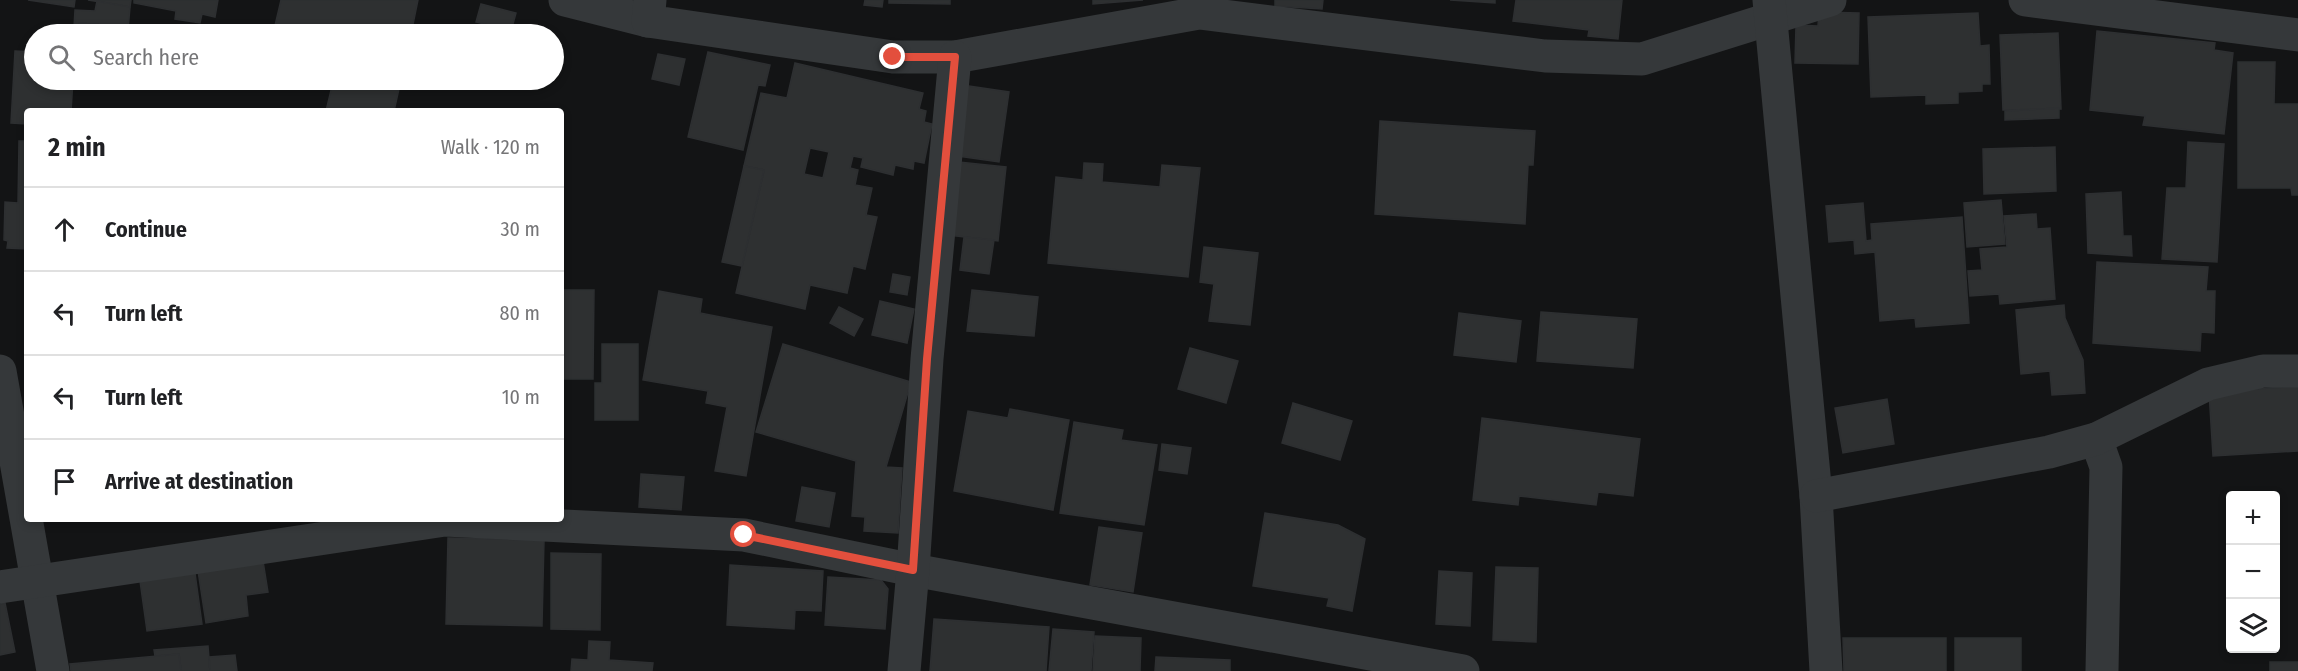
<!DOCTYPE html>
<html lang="en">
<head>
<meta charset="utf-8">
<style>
	body { margin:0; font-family:"Fira Sans Condensed",sans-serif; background:#f2f2f2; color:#202124 }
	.controls { position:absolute; right:18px; bottom:18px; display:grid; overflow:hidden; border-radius:6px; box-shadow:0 3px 9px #0003 }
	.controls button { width:54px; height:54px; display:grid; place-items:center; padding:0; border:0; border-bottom:2px solid #e0e0e0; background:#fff; color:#202124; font:30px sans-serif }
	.stop { position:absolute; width:18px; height:18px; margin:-14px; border:4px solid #e34f3d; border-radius:50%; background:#fff }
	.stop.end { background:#e34f3d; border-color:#fff; box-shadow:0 2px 6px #0008 }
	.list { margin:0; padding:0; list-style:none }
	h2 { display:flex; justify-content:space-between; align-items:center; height:78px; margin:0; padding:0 24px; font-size:26px }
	h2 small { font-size:20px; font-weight:400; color:#757577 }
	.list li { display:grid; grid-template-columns:39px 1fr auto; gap:18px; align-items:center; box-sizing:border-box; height:84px; padding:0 24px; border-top:2px solid #e0e0e0 }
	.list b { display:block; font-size:22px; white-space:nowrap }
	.list em { font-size:20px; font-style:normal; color:#757577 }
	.icon { flex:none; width:33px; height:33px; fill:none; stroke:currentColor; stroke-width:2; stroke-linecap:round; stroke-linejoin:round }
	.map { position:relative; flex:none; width:2298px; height:671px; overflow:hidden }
	.search { position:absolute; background:#fff; box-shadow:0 3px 9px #0003; left:24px; top:24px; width:540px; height:66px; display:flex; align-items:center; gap:15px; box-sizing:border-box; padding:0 21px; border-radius:33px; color:#757577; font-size:22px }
	.panel { position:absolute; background:#fff; box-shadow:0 3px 9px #0003; left:24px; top:108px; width:540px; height:414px; border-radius:6px }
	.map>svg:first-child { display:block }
	.building { fill:#2e3031; stroke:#2d2f31; stroke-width:1.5; fill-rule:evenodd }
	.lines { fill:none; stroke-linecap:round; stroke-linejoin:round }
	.street { stroke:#35383a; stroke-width:33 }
	.route { stroke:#e34f3d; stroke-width:8 }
</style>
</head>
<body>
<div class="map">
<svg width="2298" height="671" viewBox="0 0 2298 671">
	<rect width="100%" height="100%" fill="#131415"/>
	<!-- building -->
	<g class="building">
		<polygon points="28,0 75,0 74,7"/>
		<polygon points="88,0 131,0 130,7"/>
		<polygon points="134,0 218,0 215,17 202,14 200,23 175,19 176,11 134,3"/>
		<polygon points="281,0 418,0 411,34 273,34"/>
		<polygon points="865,0 883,0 882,7 864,5"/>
		<polygon points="889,0 950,0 950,4 889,3"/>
		<polygon points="1093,0 1143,0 1093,4"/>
		<polygon points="1275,0 1323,0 1322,9 1275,6"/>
		<polygon points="1450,0 1495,0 1495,3"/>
		<polygon points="1516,0 1622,0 1618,39 1588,36 1589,30 1513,21"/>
		<polygon points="97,1 130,7 128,30 124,30 125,27 79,23 79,27 74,27 75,10 95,11"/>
		<polygon points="481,4 516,13 511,31 476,22"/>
		<polygon points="1819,12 1859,13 1858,64 1795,63 1796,25 1818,26"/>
		<polygon points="1978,13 1980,46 1989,45 1990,84 1982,84 1982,91 1958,92 1958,103 1926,104 1926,95 1871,97 1868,17"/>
		<polygon points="79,23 125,27 124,34 78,34"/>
		<polygon points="2097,31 2215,43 2214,50 2233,53 2224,134 2143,125 2145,116 2090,110"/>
		<polygon points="2058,33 2061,109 2003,110 2000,35"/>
		<polygon points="15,51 34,52 34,80 73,80 71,111 27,111 27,124 11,123"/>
		<polygon points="708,52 770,65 765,86 758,85 743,150 688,137"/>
		<polygon points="658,54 685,59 679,85 652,79"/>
		<polygon points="2238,62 2275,62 2274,104 2298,104 2298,195 2292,195 2291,188 2238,188"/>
		<path d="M795,63L923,93L919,109L926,111L924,122L932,124L924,163L914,161L913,169L895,165L893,175L861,167L863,158L853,156L850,168L858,170L855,185L872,188L866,215L877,217L865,269L853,266L847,293L810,285L805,309L736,293L764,170L744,166L761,93L787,98ZM810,148L829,152L823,178L804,174Z"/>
		<polygon points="124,80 179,80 178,86"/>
		<polygon points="323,80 401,80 394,111 326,111 333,82"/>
		<polygon points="962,85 1009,92 999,162 951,155"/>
		<polygon points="2059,108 2059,118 2005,120 2005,111"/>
		<polygon points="1380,121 1535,131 1533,165 1528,165 1525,224 1375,214"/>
		<polygon points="19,141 27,141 27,249 7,248 8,241 4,240 5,202 18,203"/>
		<polygon points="2188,142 2224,144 2217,262 2162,259 2167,188 2186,188"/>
		<polygon points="2055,147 2056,191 1984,194 1983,149"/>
		<polygon points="949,161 1006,167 998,241 940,234"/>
		<polygon points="1084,163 1103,164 1102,182 1160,187 1162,165 1200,168 1188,277 1048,263 1056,177 1083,180"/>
		<polygon points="744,166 764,170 742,266 722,262"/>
		<polygon points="2121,192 2123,236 2131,236 2132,256 2088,253 2086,194"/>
		<polygon points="2001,200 2005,244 1967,247 1964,203"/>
		<polygon points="1863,203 1866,241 1872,240 1871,224 1962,217 1969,323 1916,327 1915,318 1880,321 1875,252 1855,254 1854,240 1829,242 1826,206"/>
		<polygon points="2036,214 2037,229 2050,228 2055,299 2000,304 1999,294 1970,296 1968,271 1982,270 1980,249 2007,247 2004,216"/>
		<polygon points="964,237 994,240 989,274 960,270"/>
		<polygon points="1204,247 1258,253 1250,325 1209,321 1214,284 1200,282"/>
		<polygon points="2097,262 2208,267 2206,291 2215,291 2214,333 2201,332 2200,351 2093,343"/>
		<polygon points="893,274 910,277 907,295 890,292"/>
		<polygon points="561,290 594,290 593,379 561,379"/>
		<polygon points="972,290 1038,297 1034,336 967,331"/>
		<polygon points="659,291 702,299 700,313 772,327 746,476 715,471 727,407 706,403 708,391 643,380"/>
		<polygon points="880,301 914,309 907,343 872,335"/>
		<polygon points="2064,305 2065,318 2083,360 2085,393 2052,395 2050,371 2021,374 2016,310"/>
		<polygon points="839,307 863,319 854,336 830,323"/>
		<polygon points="1541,312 1637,319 1633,368 1537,361"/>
		<polygon points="1459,313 1521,321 1516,362 1454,355"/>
		<polygon points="602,344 638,344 638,420 595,420 595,383 602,383"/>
		<polygon points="783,344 911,382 886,467 902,468 898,533 864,531 865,517 852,516 856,461 756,432"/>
		<polygon points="1190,348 1238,361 1226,403 1178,389"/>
		<polygon points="2298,386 2298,451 2213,456 2209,392"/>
		<polygon points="1887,399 1894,444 1843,453 1835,408"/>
		<polygon points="1293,403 1352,421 1340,460 1282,443"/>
		<polygon points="1010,409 1069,420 1053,510 954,491 968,411 1008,418"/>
		<polygon points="1482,418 1640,439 1633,496 1598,492 1596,505 1519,496 1518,505 1473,500"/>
		<polygon points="1074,422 1123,430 1121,440 1157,445 1144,525 1060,513"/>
		<polygon points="1162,444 1191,448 1187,474 1159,470"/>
		<polygon points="641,474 684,477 681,510 639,507"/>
		<polygon points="802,487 835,493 829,527 796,521"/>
		<polygon points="1265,513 1338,525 1365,539 1352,611 1327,606 1329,598 1253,586"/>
		<polygon points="1099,527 1142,533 1133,592 1090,585"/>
		<polygon points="448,538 544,540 542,626 446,624"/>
		<polygon points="551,553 601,554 600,630 551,629"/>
		<polygon points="263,561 268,592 246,595 248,616 206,623 198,571"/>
		<polygon points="730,565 823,571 821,611 795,610 794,629 727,625"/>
		<polygon points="1496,567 1538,568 1536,642 1493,640"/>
		<polygon points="1439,571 1472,573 1470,626 1436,624"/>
		<polygon points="195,573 202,624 147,631 140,581"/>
		<polygon points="828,577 881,580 888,589 885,629 825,625"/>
		<polygon points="5,603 15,652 0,655 0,604"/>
		<polygon points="934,619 1049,627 1046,671 930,671"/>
		<polygon points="1053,629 1094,632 1091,671 1049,671"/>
		<polygon points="1095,636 1141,638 1140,671 1093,671"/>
		<polygon points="1843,638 1946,638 1946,671 1844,671"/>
		<rect x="1955" y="638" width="66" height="33"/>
		<polygon points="589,641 610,642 609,660 653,663 652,671 571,671 572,659 588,660"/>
		<polygon points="208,646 210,671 181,671 179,654 155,656 154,650"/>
		<polygon points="179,654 181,671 71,671 70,664"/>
		<polygon points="235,655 237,671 210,671 209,657"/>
		<polygon points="1156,657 1230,660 1230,671 1155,671"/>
		<rect x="2270" y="662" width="28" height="9"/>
	</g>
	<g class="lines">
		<!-- street -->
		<g class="street">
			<polyline points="565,0 648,21"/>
			<polyline points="650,0 648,21 893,57 955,57 1199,13 1545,56 1642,59 1830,0"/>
			<polyline points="1769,0 1816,496 1826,671"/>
			<polyline points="2025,0 2298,35"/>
			<polyline points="0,371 53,671"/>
			<polyline points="2096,439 2106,467 2102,671"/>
			<polyline points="1816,496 2049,452 2096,439 2208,384 2263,371 2298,371"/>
			<polyline points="0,587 445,520 744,535 913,570 1463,671"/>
			<polyline points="904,671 913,570 927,359 955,57"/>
		</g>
	</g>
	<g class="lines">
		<!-- route -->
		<polyline class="route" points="744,535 913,570 927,359 955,57 893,57"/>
	</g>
</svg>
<div class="controls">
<button>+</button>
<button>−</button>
<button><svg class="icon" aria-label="layers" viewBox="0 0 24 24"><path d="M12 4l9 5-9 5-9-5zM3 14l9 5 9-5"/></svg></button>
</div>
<div class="stop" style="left:744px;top:535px"></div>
<div class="stop end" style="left:893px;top:57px"></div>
<div class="search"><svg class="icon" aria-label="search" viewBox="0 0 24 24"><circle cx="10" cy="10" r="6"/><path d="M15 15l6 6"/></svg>Search here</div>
<section class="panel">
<h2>2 min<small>Walk · 120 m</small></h2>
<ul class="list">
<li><svg class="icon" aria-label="ahead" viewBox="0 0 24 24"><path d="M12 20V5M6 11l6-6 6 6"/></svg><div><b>Continue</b></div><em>30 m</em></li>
<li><svg class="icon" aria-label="left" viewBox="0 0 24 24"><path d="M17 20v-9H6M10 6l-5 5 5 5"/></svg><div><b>Turn left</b></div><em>80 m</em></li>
<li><svg class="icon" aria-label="left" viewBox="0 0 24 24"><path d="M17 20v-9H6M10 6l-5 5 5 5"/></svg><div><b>Turn left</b></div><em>10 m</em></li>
<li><svg class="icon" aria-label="arrive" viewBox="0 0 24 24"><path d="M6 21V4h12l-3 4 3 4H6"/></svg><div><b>Arrive at destination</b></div></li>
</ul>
</section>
</div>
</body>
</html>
